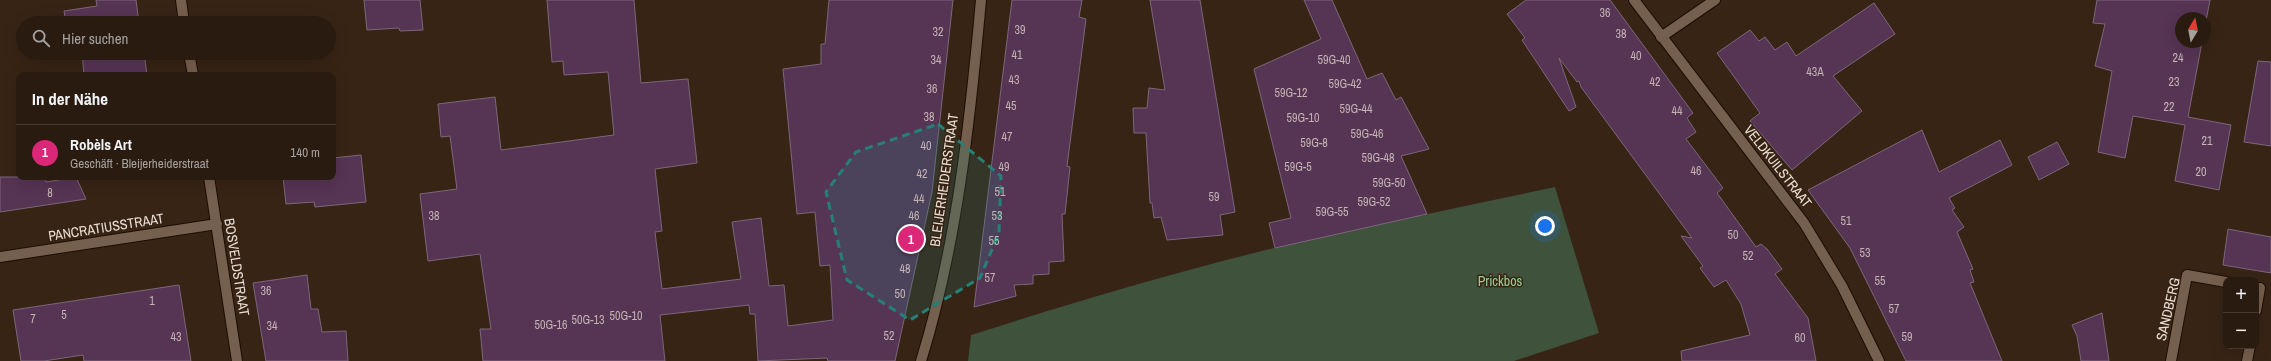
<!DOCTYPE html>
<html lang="de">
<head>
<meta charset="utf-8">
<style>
	body { margin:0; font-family:"Archivo Narrow",sans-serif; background:#312419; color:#f1f3f6 }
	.controls { position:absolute; right:12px; bottom:12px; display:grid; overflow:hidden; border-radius:8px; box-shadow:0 4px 16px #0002 }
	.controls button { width:36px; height:36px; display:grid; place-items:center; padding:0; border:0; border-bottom:1px solid #453930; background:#291b10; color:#f1f3f6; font:20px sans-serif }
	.compass { position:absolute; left:2175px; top:12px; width:36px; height:36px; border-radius:50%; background:#291b10; box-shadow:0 4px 16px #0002; rotate:10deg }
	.you { position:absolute; left:1545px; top:226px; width:14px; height:14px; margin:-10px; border:3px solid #fff; border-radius:50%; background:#1a73e8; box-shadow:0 0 0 6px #1a73e833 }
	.badge { display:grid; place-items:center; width:26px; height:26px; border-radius:50%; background:#db2777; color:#fff; font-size:13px; font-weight:700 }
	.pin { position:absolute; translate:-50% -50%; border:2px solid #fff; box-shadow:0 1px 4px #0006 }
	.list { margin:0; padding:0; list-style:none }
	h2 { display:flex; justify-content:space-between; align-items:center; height:52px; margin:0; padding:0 16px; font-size:17px }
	h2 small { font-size:13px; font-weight:400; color:#a5a19f }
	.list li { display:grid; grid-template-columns:26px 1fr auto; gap:12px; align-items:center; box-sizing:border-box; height:56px; padding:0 16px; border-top:1px solid #453930 }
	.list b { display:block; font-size:15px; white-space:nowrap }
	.list p { margin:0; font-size:13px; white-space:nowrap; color:#a5a19f }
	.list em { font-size:13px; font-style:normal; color:#a5a19f }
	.icon { flex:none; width:22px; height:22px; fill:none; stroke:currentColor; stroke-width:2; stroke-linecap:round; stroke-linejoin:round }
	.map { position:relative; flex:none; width:2271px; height:361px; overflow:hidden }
	.search { position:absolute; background:#291b10; box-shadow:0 4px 16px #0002; left:16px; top:16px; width:320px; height:44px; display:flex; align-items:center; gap:10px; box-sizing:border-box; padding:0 14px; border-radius:22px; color:#a5a19f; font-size:15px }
	.panel { position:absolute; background:#291b10; box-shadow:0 4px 16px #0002; left:16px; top:72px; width:320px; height:108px; border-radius:8px }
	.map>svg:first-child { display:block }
	.green { fill:#3e523c }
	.building { fill:#563454; stroke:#7c677a }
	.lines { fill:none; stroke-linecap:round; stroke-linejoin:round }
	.street-casing { stroke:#1e0d01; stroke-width:12 }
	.secondary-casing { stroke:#1e0d01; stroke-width:12 }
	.street { stroke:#755f4e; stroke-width:10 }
	.secondary { stroke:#755f4e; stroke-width:10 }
	.marked { fill:#258078; fill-opacity:0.2; stroke:#258078; stroke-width:3; stroke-dasharray:8 5; stroke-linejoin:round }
	.labels { text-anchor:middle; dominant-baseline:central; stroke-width:3; stroke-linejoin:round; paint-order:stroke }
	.number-label { font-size:12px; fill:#c5b3b3 }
	.street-label { font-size:14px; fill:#eaddd3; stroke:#372415 }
	.park-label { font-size:14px; fill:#99cf94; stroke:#372415 }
</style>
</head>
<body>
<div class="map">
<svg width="2271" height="361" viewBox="0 0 2271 361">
	<rect width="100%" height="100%" fill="#372415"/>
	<!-- green -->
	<path class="green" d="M1555,187L1599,333L1514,361H968L971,335C1071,303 1172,273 1274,248C1367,226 1461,207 1555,187Z"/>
	<!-- building -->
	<g class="building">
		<polygon points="96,0 136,0 139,23 66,23 64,11 97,6"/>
		<polygon points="364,0 420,0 423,30 400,31 399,28 367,30"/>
		<polygon points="547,0 634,0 641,83 688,79 697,163 655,169 662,231 655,232 662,289 741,279 732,222 761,218 769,286 784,285 788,326 833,320 830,265 820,266 815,212 797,214 783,69 821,64 821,44 825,44 829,0 953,0 932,192 895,361 828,361 827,358 758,361 755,314 750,314 749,305 660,315 665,361 483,361 480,329 491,329 480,254 428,261 420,194 457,189 450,136 441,137 438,104 495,97 501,150 614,135 608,72 564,75 563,61 552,62"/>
		<polygon points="1012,0 1082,0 1079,17 1086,19 1067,166 1070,167 1065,214 1062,214 1064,261 1049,262 1049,274 1033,275 1033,284 1014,285 1016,296 974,307"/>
		<polygon points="1150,0 1200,0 1235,212 1220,215 1223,235 1167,240 1161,217 1154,218 1152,203 1150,203 1146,133 1134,133 1133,108 1147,108 1149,88 1165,90"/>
		<polygon points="1304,0 1332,0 1367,79 1382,73 1396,100 1401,97 1429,149 1401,156 1427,214 1275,248 1269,223 1291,218 1254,69 1321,39"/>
		<polygon points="1526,0 1610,0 1693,113 1687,118 1696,132 1686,139 1723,188 1717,193 1756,247 1761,244 1767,249 1782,269 1775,274 1808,318 1816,361 1682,361 1681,351 1750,335 1741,304 1726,280 1714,287 1700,268 1703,266 1681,236 1692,238 1581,87 1579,81 1577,82 1559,58 1576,107 1569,111 1522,40 1525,38 1507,14"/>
		<polygon points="2097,0 2210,0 2205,26 2205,18 2181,18 2181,42 2202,42 2188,117 2231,125 2219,190 2175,181 2185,125 2133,116 2125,158 2098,152 2112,71 2095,66 2105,24 2093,23"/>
		<polygon points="1874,3 1895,34 1833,76 1862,111 1792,170 1750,121 1760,113 1717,53 1750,30 1759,41 1765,37 1775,50 1787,42 1796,56"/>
		<polygon points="82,53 144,53 147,75 84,75"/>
		<polygon points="2258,61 2271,62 2271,146 2244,142"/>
		<polygon points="1922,130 1939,172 2000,140 2012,165 1949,198 1955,208 1952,210 1964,227 1957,232 1973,269 1970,270 1974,282 1970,283 2002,361 1906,361 1850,248 1808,190"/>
		<polygon points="2057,142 2069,164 2039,180 2028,157"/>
		<polygon points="361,155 366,202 315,207 314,202 286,204 283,177 333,177 333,158"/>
		<polygon points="0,177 45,177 46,182 76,177 86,199 0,212"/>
		<polygon points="2228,229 2271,237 2271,273 2223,265"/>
		<polygon points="307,275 311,309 318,309 322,332 346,331 348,361 266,361 253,283"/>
		<polygon points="179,285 191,361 84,361 83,355 44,361 21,361 13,310"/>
		<polygon points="2102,313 2109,361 2081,361 2077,336 2072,325"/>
	</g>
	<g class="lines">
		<defs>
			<g id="street">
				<polyline points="181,0 184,23"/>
				<polyline points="1634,0 1804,223 1842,286 1879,361"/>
				<polyline points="1661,37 1715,0"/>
				<polyline points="189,53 193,75"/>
				<polyline points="209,177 237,361"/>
				<polyline points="0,257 217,224"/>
				<polyline points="2256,288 2260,288 2256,311"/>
				<polyline points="2171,361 2187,275 2226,282"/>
				<polyline points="2247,361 2250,346"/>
			</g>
			<path id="secondary" d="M921,361C957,245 970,121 981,0"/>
		</defs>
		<!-- street casing -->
		<use href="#street" class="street-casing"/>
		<!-- secondary casing -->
		<use href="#secondary" class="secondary-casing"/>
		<!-- street -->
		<use href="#street" class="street"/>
		<!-- secondary -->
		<use href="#secondary" class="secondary"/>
	</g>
	<!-- marked area -->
	<path class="marked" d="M938,124L1001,176L999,233L980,278L910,320L847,280L826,192L856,152Z"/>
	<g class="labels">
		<!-- number labels -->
		<g class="number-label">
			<text x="1605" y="13">36</text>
			<text x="1020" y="30">39</text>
			<text x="938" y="32">32</text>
			<text x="1621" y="34">38</text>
			<text x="1017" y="55">41</text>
			<text x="1636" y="56">40</text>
			<text x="2178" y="58">24</text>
			<text x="936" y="60">34</text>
			<text x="1334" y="60">59G-40</text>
			<text x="1815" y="72">43A</text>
			<text x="1014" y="80">43</text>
			<text x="1655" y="82">42</text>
			<text x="2174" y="82">23</text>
			<text x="1345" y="84">59G-42</text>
			<text x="932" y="89">36</text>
			<text x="1291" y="93">59G-12</text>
			<text x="1011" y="106">45</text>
			<text x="2169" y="107">22</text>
			<text x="1356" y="109">59G-44</text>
			<text x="1677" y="111">44</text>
			<text x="929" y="117">38</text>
			<text x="1303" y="118">59G-10</text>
			<text x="1367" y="134">59G-46</text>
			<text x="1007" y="137">47</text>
			<text x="2207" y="141">21</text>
			<text x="1314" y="143">59G-8</text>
			<text x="926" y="146">40</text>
			<text x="1378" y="158">59G-48</text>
			<text x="1004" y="167">49</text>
			<text x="1298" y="167">59G-5</text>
			<text x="1696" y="171">46</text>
			<text x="2201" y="172">20</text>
			<text x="922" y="174">42</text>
			<text x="1389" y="183">59G-50</text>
			<text x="1000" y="192">51</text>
			<text x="50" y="193">8</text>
			<text x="1214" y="197">59</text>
			<text x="919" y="199">44</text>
			<text x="1374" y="202">59G-52</text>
			<text x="1332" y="212">59G-55</text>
			<text x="434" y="216">38</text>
			<text x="914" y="216">46</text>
			<text x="997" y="216">53</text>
			<text x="1846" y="221">51</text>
			<text x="1733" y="235">50</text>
			<text x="994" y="241">55</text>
			<text x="1865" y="253">53</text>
			<text x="1748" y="256">52</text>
			<text x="905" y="269">48</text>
			<text x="990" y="278">57</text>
			<text x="1880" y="281">55</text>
			<text x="266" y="291">36</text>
			<text x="900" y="294">50</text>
			<text x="152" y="301">1</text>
			<text x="1894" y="309">57</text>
			<text x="64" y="315">5</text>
			<text x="626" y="316">50G-10</text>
			<text x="33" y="319">7</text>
			<text x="588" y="320">50G-13</text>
			<text x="551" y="325">50G-16</text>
			<text x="272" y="326">34</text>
			<text x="889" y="336">52</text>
			<text x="176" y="337">43</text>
			<text x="1907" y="337">59</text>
			<text x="1800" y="338">60</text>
		</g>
		<!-- street labels -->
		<g class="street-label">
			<text transform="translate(1778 166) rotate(52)">VELDKUILSTRAAT</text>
			<text transform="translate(944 180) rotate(-82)">BLEIJERHEIDERSTRAAT</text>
			<text transform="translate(106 227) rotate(-9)">PANCRATIUSSTRAAT</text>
			<text transform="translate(237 267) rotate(81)">BOSVELDSTRAAT</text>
			<text transform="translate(2168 309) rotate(-77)">SANDBERG</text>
		</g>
		<!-- park labels -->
		<g class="park-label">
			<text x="1500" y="281">Prickbos</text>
		</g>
	</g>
</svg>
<div class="controls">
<button>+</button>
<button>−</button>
</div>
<svg class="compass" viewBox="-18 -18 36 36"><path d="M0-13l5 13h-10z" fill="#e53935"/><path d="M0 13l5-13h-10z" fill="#a5a19f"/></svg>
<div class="you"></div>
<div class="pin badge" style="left:911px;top:239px">1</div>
<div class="search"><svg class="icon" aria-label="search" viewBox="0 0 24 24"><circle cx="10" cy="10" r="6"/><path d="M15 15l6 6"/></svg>Hier suchen</div>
<section class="panel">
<h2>In der Nähe<small></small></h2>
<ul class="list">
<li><span class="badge">1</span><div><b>Robèls Art</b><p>Geschäft · Bleijerheiderstraat</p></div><em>140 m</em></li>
</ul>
</section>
</div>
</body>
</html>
